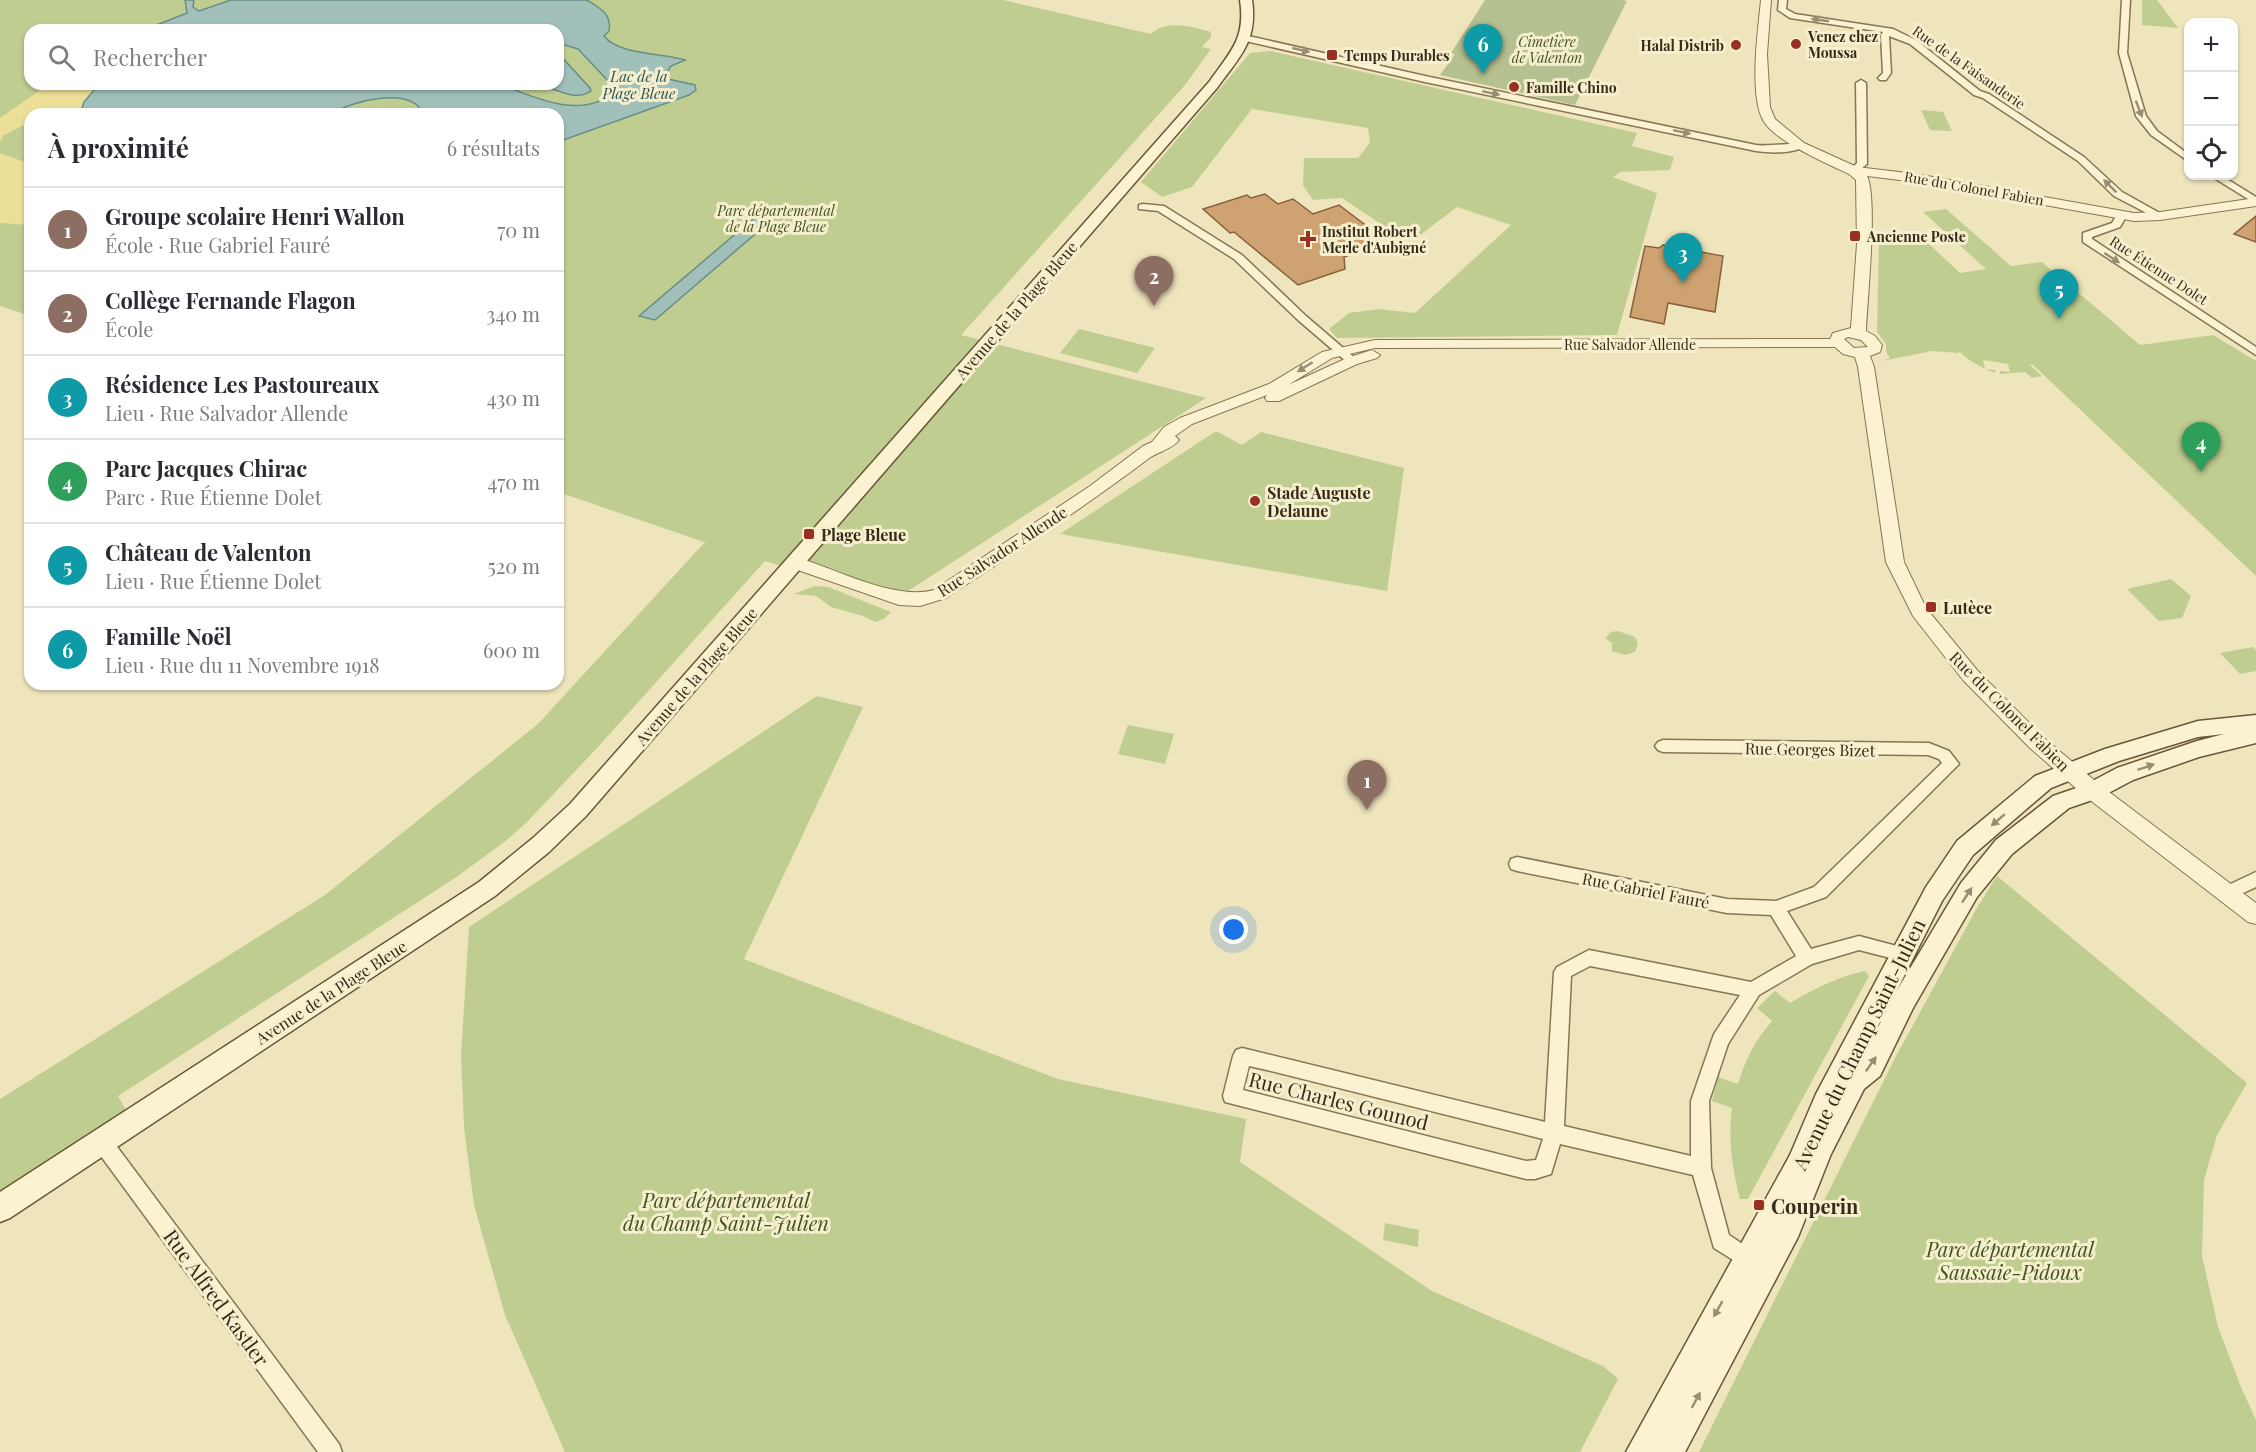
<!DOCTYPE html>
<html lang="fr">
<head>
<meta charset="utf-8">
<style>
	body { margin:0; font-family:"Playfair Display",serif; background:#f2f2f3; color:#2b2b33 }
	.controls { position:absolute; right:18px; top:18px; display:grid; overflow:hidden; border-radius:12px; box-shadow:0 2px 4px #0004 }
	.controls button { width:54px; height:54px; display:grid; place-items:center; padding:0; border:0; border-bottom:2px solid #e1e1e2; background:#fff; color:#2b2b33; font:30px sans-serif }
	.you { position:absolute; left:1234px; top:930px; width:21px; height:21px; margin:-15px; border:4px solid #fff; border-radius:50%; background:#1a73e8; box-shadow:0 0 0 9px #1a73e833 }
	.badge { display:grid; place-items:center; width:39px; height:39px; border-radius:50%; background:#983024; color:#fff; font-size:20px; font-weight:700 }
	.pin { position:absolute; translate:-50% -50px; filter:drop-shadow(0 2px 3px #0008) }
	.pin::after { content:''; position:absolute; top:32px; width:21px; height:18px; background:inherit; clip-path:polygon(0 0,100% 0,50% 100%) }
	.list { margin:0; padding:0; list-style:none }
	h2 { display:flex; justify-content:space-between; align-items:center; height:78px; margin:0; padding:0 24px; font-size:26px }
	h2 small { font-size:20px; font-weight:400; color:#7c7c81 }
	.list li { display:grid; grid-template-columns:39px 1fr auto; gap:18px; align-items:center; box-sizing:border-box; height:84px; padding:0 24px; border-top:2px solid #e1e1e2 }
	.list b { display:block; font-size:22px; white-space:nowrap }
	.list p { margin:0; font-size:20px; white-space:nowrap; color:#7c7c81 }
	.list em { font-size:20px; font-style:normal; color:#7c7c81 }
	.icon { flex:none; width:33px; height:33px; fill:none; stroke:currentColor; stroke-width:2; stroke-linecap:round; stroke-linejoin:round }
	.map { position:relative; flex:none; width:2256px; height:1452px; overflow:hidden }
	.search { position:absolute; background:#fff; box-shadow:0 2px 4px #0004; left:24px; top:24px; width:540px; height:66px; display:flex; align-items:center; gap:15px; box-sizing:border-box; padding:0 21px; border-radius:18px; color:#7c7c81; font-size:22px }
	.panel { position:absolute; background:#fff; box-shadow:0 2px 4px #0004; left:24px; top:108px; width:540px; height:582px; border-radius:18px }
	.map>svg:first-child { display:block }
	.green { fill:#bfcd91; fill-rule:evenodd }
	.sand { fill:#ecdf98 }
	.cemetery { fill:#b6c191 }
	.water { fill:#a1c0ba; stroke:#688e88; stroke-width:1.5 }
	.building { fill:#cea271; stroke:#87613b; stroke-width:1.5 }
	.lines { fill:none; stroke-linecap:round; stroke-linejoin:round }
	.minor-casing { stroke:#877556; stroke-width:3 }
	.tertiary-casing { stroke:#877556; stroke-width:2 }
	.secondary-casing { stroke:#695639; stroke-width:3 }
	.minor { fill:#faf2d0; fill-rule:evenodd }
	.tertiary { fill:#faf2d0; fill-rule:evenodd }
	.secondary { fill:#faf2d0; fill-rule:evenodd }
	.oneway { fill:#988e76 }
	.poi-dot { fill:#983024; stroke:#f6efcd; stroke-width:2 }
	.labels { text-anchor:middle; dominant-baseline:central; stroke-width:6; stroke-linejoin:round; paint-order:stroke }
	.far-poi-label { font-size:14px; font-weight:bold; fill:#362b1b; stroke:#f6efcd; text-anchor:start }
	.far-park-label { font-size:14px; font-style:italic; fill:#415321; stroke:#f6efcd }
	.far-street-label { font-size:14px; fill:#362b1b; stroke:#f6efcd }
	.far-water-label { font-size:15px; font-style:italic; fill:#2a5456; stroke:#f6efcd }
	.street-label { font-size:16px; fill:#362b1b; stroke:#f6efcd }
	.poi-label { font-size:16px; font-weight:bold; fill:#362b1b; stroke:#f6efcd; text-anchor:start }
	.near-street-label { font-size:20px; fill:#362b1b; stroke:#f6efcd }
	.near-park-label { font-size:20px; font-style:italic; fill:#415321; stroke:#f6efcd }
	.near-poi-label { font-size:20px; font-weight:bold; fill:#362b1b; stroke:#f6efcd; text-anchor:start }
</style>
</head>
<body>
<div class="map">
<svg width="2256" height="1452" viewBox="0 0 2256 1452">
	<rect width="100%" height="100%" fill="#efe5bd"/>
	<!-- green -->
	<g class="green">
		<path d="M0,0H1003L1151,34C1167,19 1192,27 1211,32V37L1202,47L1211,49L1185,85L961,335L1206,398L905,593L825,579L765,561L598,747L527,822L507,840L455,878L118,1096L128,1114L0,1195V1099L325,895L538,724L704,543H707L558,492V114H30V316L0,306ZM30,30H558V84H30Z"/>
		<polygon points="2142,0 2157,0 2178,28 2142,25"/>
		<polygon points="1270,51 1637,133 1632,146 1674,157 1670,170 1620,172 1613,177 1657,193 1617,335 1337,338 1329,329 1349,313 1379,309 1415,313 1511,225 1457,207 1419,236 1399,236 1342,198 1313,200 1303,185 1304,158 1358,158 1370,143 1368,128 1252,109 1192,187 1162,197 1141,182 1250,53"/>
		<polygon points="1921,110 1943,112 1952,131 1930,130"/>
		<path d="M1946,209L2011,266L2042,262L2140,345L2213,335L2256,361V576L2032,364L2030,365L2042,376L2032,378L2025,372L2000,374V371L2010,372L2008,364L1983,360L1985,369L1995,370L1996,373C1985,370 1964,358 1959,351L1958,353L1932,351L1882,361L1890,358L1886,352V344L1877,332L1879,238L1928,243L1960,273L1986,269L1923,212Z"/>
		<polygon points="1079,329 1155,348 1137,373 1060,353"/>
		<polygon points="1216,431 1242,445 1261,432 1404,468 1387,591 1060,534"/>
		<polygon points="2171,579 2191,596 2182,618 2159,621 2127,589"/>
		<polygon points="815,586 828,587 891,612 884,619 875,622 863,616 831,607 816,596 794,594"/>
		<polygon points="1618,631 1635,637 1638,643 1635,652 1625,655 1612,651 1612,643 1605,638 1611,632"/>
		<polygon points="2253,647 2256,650 2256,671 2240,674 2220,653"/>
		<polygon points="817,696 863,707 744,959 1058,1079 1246,1119 1240,1162 1432,1291 1603,1366 1618,1379 1580,1452 565,1452 505,1315 474,1205 464,1127 461,1055 469,927"/>
		<polygon points="1128,725 1174,734 1165,764 1118,754"/>
		<polygon points="1997,876 2247,1083 2217,1135 2204,1180 2202,1256 2218,1327 2241,1387 2256,1420 2256,1452 1699,1452 1895,1058 1978,906"/>
		<path d="M1865,971L1869,976L1748,1199H1740C1732,1168 1728,1140 1732,1108L1712,1101L1718,1077L1738,1084C1745,1060 1756,1039 1772,1021L1757,1008L1775,991L1790,1003C1814,989 1837,977 1865,971Z"/>
		<polygon points="1385,1223 1419,1230 1418,1247 1383,1240"/>
	</g>
	<!-- sand -->
	<g class="sand">
		<polygon points="49,84 99,84 81,107 81,111 30,114 30,122 4,135 0,141 0,118"/>
		<polygon points="0,153 30,164 30,225 0,223"/>
	</g>
	<!-- cemetery -->
	<polygon class="cemetery" points="1485,0 1622,0 1627,1 1575,105 1440,75 1455,54 1451,53"/>
	<!-- water -->
	<g class="water">
		<path d="M185,0H194L193,7L199,11L231,0H587C600,8 612,14 609,31L604,36C618,55 664,53 685,60L671,66L665,75L668,79L695,85L696,90L689,95L558,142V114H423C412,85 351,101 331,114H97L81,111L84,102L99,84H500C533,97 580,120 613,93V88L610,83L578,49L558,43V30H144L187,13Z"/>
		<path d="M558,53L590,88L591,91C576,102 555,89 540,84H558Z"/>
		<polygon points="760,213 775,217 655,320 639,316"/>
	</g>
	<!-- building -->
	<g class="building">
		<polygon points="1265,194 1278,204 1293,199 1313,214 1339,205 1368,227 1361,229 1382,244 1344,257 1345,269 1298,285 1234,232 1230,233 1203,209 1247,195 1251,198"/>
		<polygon points="2256,216 2256,242 2234,234"/>
		<polygon points="1663,245 1723,256 1715,312 1668,303 1664,324 1630,317 1645,246 1659,248"/>
	</g>
	<g class="lines">
		<defs>
			<g id="minor">
				<polygon points="1779,0 1787,0 1786,9 1795,14 1893,29 1916,40 1980,91 1989,94 2084,157 2122,192 2165,216 2156,218 2114,196 2078,161 1983,98 1974,95 1910,44 1889,36 1891,73 1886,80 1880,80 1878,78 1883,73 1881,35 1883,32 1790,18 1778,10"/>
				<polygon points="2122,0 2130,0 2127,53 2146,116 2157,131 2188,154 2188,161 2151,135 2136,116 2119,53"/>
				<path d="M1244,35L1425,76L1756,145C1769,147 1797,141 1805,146C1793,154 1770,153 1756,151L1425,82L1241,40V36Z"/>
				<polygon points="1861,80 1866,83 1867,164 1854,174 1849,171 1857,163 1856,83"/>
				<polygon points="2211,176 2222,176 2256,197 2256,204"/>
				<polygon points="1143,204 1164,206 1242,255 1306,316 1356,359 1356,363 1348,363 1298,320 1234,259 1158,211 1139,209 1139,205"/>
				<polygon points="2122,212 2127,215 2120,227 2092,237 2092,239 2256,347 2256,355 2083,242 2083,233 2112,223 2118,213"/>
				<path d="M1663,740L1929,743L1949,751L1959,764L1826,897L1787,911L1811,949L1859,936L1908,949L1911,954L1908,959L1902,961L1859,950L1812,964L1759,995L1728,1044L1709,1101L1711,1168L1729,1235L1753,1251L1756,1258L1753,1265L1746,1268L1714,1248L1693,1175L1560,1144L1551,1174L1535,1179H1526L1225,1102L1223,1096L1233,1056L1236,1050L1242,1048L1545,1122L1554,972L1557,967L1589,950L1751,982L1796,956L1771,915L1727,913L1517,871L1511,869L1509,864L1511,859L1517,857L1727,899L1776,901L1814,887L1942,763L1939,759L1928,755L1663,752L1658,750L1655,746L1658,742ZM1590,966L1740,995L1714,1034L1691,1101V1156L1564,1126L1571,976ZM1249,1066L1267,1070L1543,1139L1536,1160L1526,1161L1243,1090Z"/>
				<polygon points="2256,872 2256,887 2228,900 2222,898 2220,893 2222,888"/>
				<polygon points="102,1133 109,1136 339,1444 342,1452 318,1452 95,1148 93,1142 95,1136"/>
			</g>
			<path id="tertiary" d="M1761,0H1771L1767,54L1770,107L1775,119L1804,143L1857,167L1916,174L2134,213L2160,212L2256,198V206L2160,220L2134,221L1916,182L1867,176C1878,200 1867,300 1866,331L1875,336L1882,345L1880,352L1870,356L1874,367L1904,562L1926,608L1977,670L2044,738L2100,785L2256,903V924L2248,922L2086,797L2030,748L1963,680L1913,616L1886,562L1858,367L1855,357L1843,354L1835,347L1375,348L1332,358L1288,385L1347,358L1372,350L1380,355L1377,358L1357,364L1279,401H1267L1265,398L1267,395L1192,424L1175,436L1179,440C1173,449 1157,452 1148,459C1083,508 1014,553 946,598L920,606L899,605L789,567L786,563L789,559L795,557C835,568 894,601 934,590L1090,486L1143,446L1152,442L1164,427L1180,418L1269,384L1322,352L1375,340L1830,339L1833,333L1851,328L1857,244L1856,180L1849,174C1828,164 1774,141 1763,120C1749,94 1758,30 1761,0ZM1848,337L1861,340L1868,347L1854,348L1844,339Z"/>
			<g id="secondary">
				<path d="M1240,0H1252C1258,41 1240,56 1217,88L586,816L549,852L495,896L10,1218L0,1222V1192L479,882L533,838L570,804L1209,82C1230,52 1246,39 1240,0Z"/>
				<path d="M2256,715V743L2199,757L2133,780L2101,797L2069,808L2012,854L1977,897L1913,1008L1880,1076L1864,1089L1831,1154L1798,1237L1685,1452H1626L1790,1155L1816,1094L1926,887L1957,841L2035,776L2105,749L2198,721ZM2224,734L2197,741L2117,768L2085,785L2053,796L1996,840L1961,883L1896,992L1942,901L1973,855L2051,788L2119,761L2198,737ZM1894,995L1862,1060L1860,1061Z"/>
			</g>
		</defs>
		<!-- minor casing -->
		<use href="#minor" class="minor-casing"/>
		<!-- tertiary casing -->
		<use href="#tertiary" class="tertiary-casing"/>
		<!-- secondary casing -->
		<use href="#secondary" class="secondary-casing"/>
		<!-- minor -->
		<use href="#minor" class="minor"/>
		<!-- tertiary -->
		<use href="#tertiary" class="tertiary"/>
		<!-- secondary -->
		<use href="#secondary" class="secondary"/>
	</g>
	<!-- one-way arrows -->
	<defs><path id="oneway-solid" d="M-6-.8H1V-3.2L6.5 0L1 3.2V.8H-6Z" transform="scale(1.5)"/></defs>
	<g class="oneway">
		<use href="#oneway-solid" transform="translate(1820 20) rotate(-172)"/>
		<use href="#oneway-solid" transform="translate(1301 50) rotate(13)"/>
		<use href="#oneway-solid" transform="translate(1491 93) rotate(12)"/>
		<use href="#oneway-solid" transform="translate(2139 109) rotate(69)"/>
		<use href="#oneway-solid" transform="translate(1682 132) rotate(12)"/>
		<use href="#oneway-solid" transform="translate(2110 186) rotate(-135)"/>
		<use href="#oneway-solid" transform="translate(2112 258) rotate(33)"/>
		<use href="#oneway-solid" transform="translate(1305 367) rotate(148)"/>
		<use href="#oneway-solid" transform="translate(2146 767) rotate(-19)"/>
		<use href="#oneway-solid" transform="translate(1998 820) rotate(139)"/>
		<use href="#oneway-solid" transform="translate(1967 895) rotate(-57)"/>
		<use href="#oneway-solid" transform="translate(1871 1064) rotate(-55)"/>
		<use href="#oneway-solid" transform="translate(1718 1309) rotate(119)"/>
		<use href="#oneway-solid" transform="translate(1696 1400) rotate(-62)"/>
	</g>
	<!-- markers -->
	<g class="poi-dot">
		<circle cx="1796" cy="44" r="6"/>
		<circle cx="1736" cy="45" r="6"/>
		<rect x="1326" y="49" width="12" height="12" rx="3"/>
		<circle cx="1514" cy="87" r="6"/>
		<rect x="1849" y="230" width="12" height="12" rx="3"/>
		<path d="M1305 230h6v6h6v6h-6v6h-6v-6h-6v-6h6z"/>
		<circle cx="1255" cy="501" r="6"/>
		<rect x="803" y="528" width="12" height="12" rx="3"/>
		<rect x="1925" y="601" width="12" height="12" rx="3"/>
		<rect x="1753" y="1199" width="12" height="12" rx="3"/>
	</g>
	<g class="labels">
		<!-- far-poi labels -->
		<g class="far-poi-label">
			<text x="1808" y="36">Venez chez<tspan x="1808" dy="16">Moussa</tspan></text>
			<text x="1724" y="45" text-anchor="end">Halal Distrib</text>
			<text x="1344" y="55">Temps Durables</text>
			<text x="1526" y="87">Famille Chino</text>
			<text x="1322" y="231">Institut Robert<tspan x="1322" dy="16">Merle d'Aubigné</tspan></text>
			<text x="1867" y="236">Ancienne Poste</text>
		</g>
		<!-- far-park labels -->
		<g class="far-park-label">
			<text x="1547" y="41">Cimetière<tspan x="1547" dy="16">de Valenton</tspan></text>
			<text x="776" y="210">Parc départemental<tspan x="776" dy="16">de la Plage Bleue</tspan></text>
		</g>
		<!-- far-street labels -->
		<g class="far-street-label">
			<text transform="translate(1969 67) rotate(35)">Rue de la Faisanderie</text>
			<text transform="translate(1974 188) rotate(10)">Rue du Colonel Fabien</text>
			<text transform="translate(2159 270) rotate(33)">Rue Étienne Dolet</text>
			<text x="1630" y="344">Rue Salvador Allende</text>
		</g>
		<!-- far-water labels -->
		<g class="far-water-label">
			<text x="639" y="76">Lac de la<tspan x="639" dy="17">Plage Bleue</tspan></text>
		</g>
		<!-- street labels -->
		<g class="street-label">
			<text transform="translate(1016 310) rotate(-49)">Avenue de la Plage Bleue</text>
			<text transform="translate(1002 551) rotate(-33)">Rue Salvador Allende</text>
			<text transform="translate(696 676) rotate(-49)">Avenue de la Plage Bleue</text>
			<text transform="translate(2010 711) rotate(45)">Rue du Colonel Fabien</text>
			<text transform="translate(1810 749) rotate(1)">Rue Georges Bizet</text>
			<text transform="translate(1646 890) rotate(11)">Rue Gabriel Fauré</text>
			<text transform="translate(331 992) rotate(-33)">Avenue de la Plage Bleue</text>
		</g>
		<!-- poi labels -->
		<g class="poi-label">
			<text x="1267" y="492">Stade Auguste<tspan x="1267" dy="18">Delaune</tspan></text>
			<text x="821" y="534">Plage Bleue</text>
			<text x="1943" y="607">Lutèce</text>
		</g>
		<!-- near-street labels -->
		<g class="near-street-label">
			<text transform="translate(1858 1044) rotate(-64)">Avenue du Champ Saint-Julien</text>
			<text transform="translate(1339 1100) rotate(14)">Rue Charles Gounod</text>
			<text transform="translate(217 1297) rotate(54)">Rue Alfred Kastler</text>
		</g>
		<!-- near-park labels -->
		<g class="near-park-label">
			<text x="726" y="1199">Parc départemental<tspan x="726" dy="23">du Champ Saint-Julien</tspan></text>
			<text x="2010" y="1248">Parc départemental<tspan x="2010" dy="23">Saussaie-Pidoux</tspan></text>
		</g>
		<!-- near-poi labels -->
		<g class="near-poi-label">
			<text x="1771" y="1205">Couperin</text>
		</g>
	</g>
</svg>
<div class="controls">
<button>+</button>
<button>−</button>
<button><svg class="icon" aria-label="locate" viewBox="0 0 24 24"><circle cx="12" cy="12" r="6"/><path d="M12 2v4M12 18v4M2 12h4M18 12h4"/></svg></button>
</div>
<div class="you"></div>
<div class="pin badge" style="left:1367px;top:810px;background:#8d6e63">1</div>
<div class="pin badge" style="left:1154px;top:306px;background:#8d6e63">2</div>
<div class="pin badge" style="left:1683px;top:283px;background:#0f9aa8">3</div>
<div class="pin badge" style="left:2201px;top:472px;background:#2e9e5b">4</div>
<div class="pin badge" style="left:2059px;top:319px;background:#0f9aa8">5</div>
<div class="pin badge" style="left:1483px;top:74px;background:#0f9aa8">6</div>
<div class="search"><svg class="icon" aria-label="search" viewBox="0 0 24 24"><circle cx="10" cy="10" r="6"/><path d="M15 15l6 6"/></svg>Rechercher</div>
<section class="panel">
<h2>À proximité<small>6 résultats</small></h2>
<ul class="list">
<li><span class="badge" style="background:#8d6e63">1</span><div><b>Groupe scolaire Henri Wallon</b><p>École · Rue Gabriel Fauré</p></div><em>70 m</em></li>
<li><span class="badge" style="background:#8d6e63">2</span><div><b>Collège Fernande Flagon</b><p>École</p></div><em>340 m</em></li>
<li><span class="badge" style="background:#0f9aa8">3</span><div><b>Résidence Les Pastoureaux</b><p>Lieu · Rue Salvador Allende</p></div><em>430 m</em></li>
<li><span class="badge" style="background:#2e9e5b">4</span><div><b>Parc Jacques Chirac</b><p>Parc · Rue Étienne Dolet</p></div><em>470 m</em></li>
<li><span class="badge" style="background:#0f9aa8">5</span><div><b>Château de Valenton</b><p>Lieu · Rue Étienne Dolet</p></div><em>520 m</em></li>
<li><span class="badge" style="background:#0f9aa8">6</span><div><b>Famille Noël</b><p>Lieu · Rue du 11 Novembre 1918</p></div><em>600 m</em></li>
</ul>
</section>
</div>
</body>
</html>
